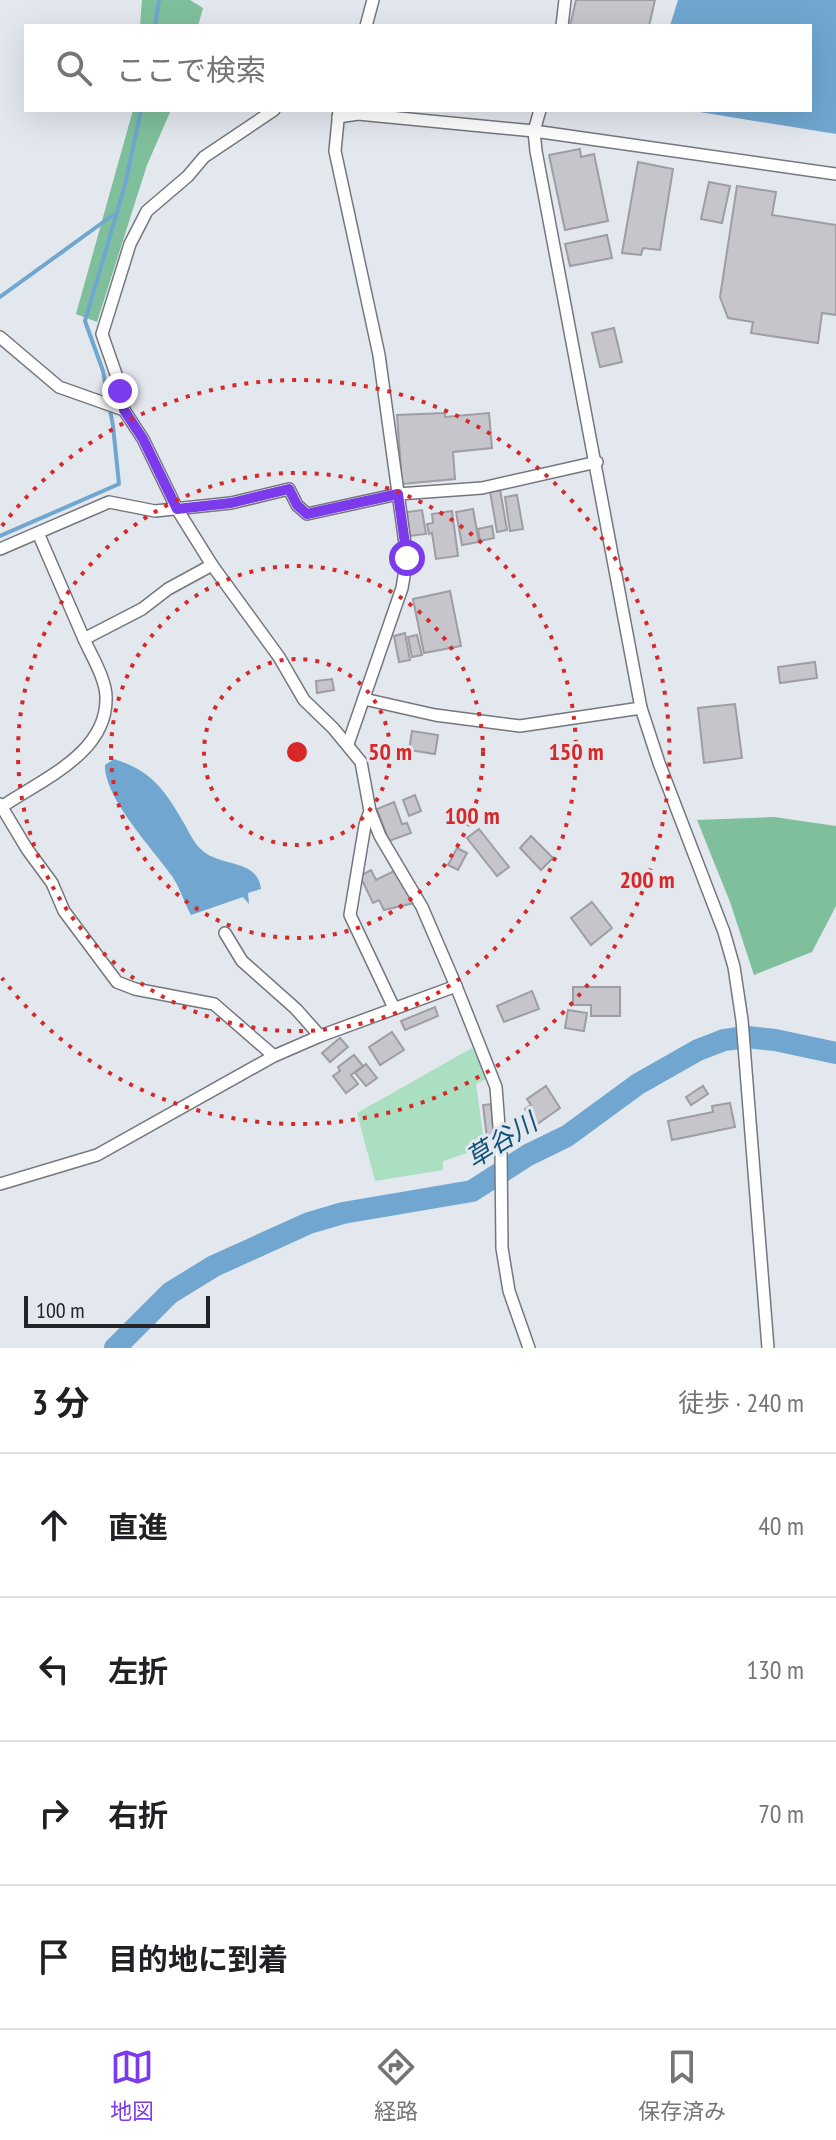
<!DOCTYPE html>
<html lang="ja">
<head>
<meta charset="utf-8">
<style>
	body { margin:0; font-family:"PT Sans Narrow","Noto Sans JP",sans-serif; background:#f2f2f2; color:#202124 }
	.scale { position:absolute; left:24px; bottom:20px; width:186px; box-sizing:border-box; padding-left:8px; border:4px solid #232427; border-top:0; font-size:22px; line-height:28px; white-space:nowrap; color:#232427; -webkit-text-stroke:6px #e3e7ee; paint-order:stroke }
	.stop { position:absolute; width:24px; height:24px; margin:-18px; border:6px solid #7c3aed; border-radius:50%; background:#fff }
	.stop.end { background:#7c3aed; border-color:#fff; box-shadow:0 2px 8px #0008 }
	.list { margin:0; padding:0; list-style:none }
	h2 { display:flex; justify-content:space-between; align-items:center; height:104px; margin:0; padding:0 32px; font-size:34px }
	h2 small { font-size:26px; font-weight:400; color:#757577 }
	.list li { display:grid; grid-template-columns:52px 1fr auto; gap:24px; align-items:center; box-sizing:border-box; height:144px; padding:0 32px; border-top:2px solid #e0e0e0 }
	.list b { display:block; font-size:30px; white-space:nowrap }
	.list em { font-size:26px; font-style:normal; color:#757577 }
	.icon { flex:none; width:44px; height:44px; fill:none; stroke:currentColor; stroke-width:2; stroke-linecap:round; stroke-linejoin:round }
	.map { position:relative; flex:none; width:836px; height:1348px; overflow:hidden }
	.search { position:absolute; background:#fff; box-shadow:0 8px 32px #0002; left:24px; right:24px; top:24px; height:88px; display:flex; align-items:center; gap:20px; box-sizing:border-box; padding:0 28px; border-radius:0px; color:#757577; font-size:30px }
	.sheet { height:680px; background:#fff }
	nav { display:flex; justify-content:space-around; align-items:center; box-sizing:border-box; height:112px; border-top:2px solid #e0e0e0; background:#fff; font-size:22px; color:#757577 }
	nav a { display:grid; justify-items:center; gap:4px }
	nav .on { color:#7c3aed }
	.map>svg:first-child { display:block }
	.green { fill:#abdfc1 }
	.forest { fill:#7fbf9c }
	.water { fill:#70a6cf }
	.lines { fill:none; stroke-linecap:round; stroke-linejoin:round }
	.stream { stroke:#70a6cf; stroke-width:4 }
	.river { stroke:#70a6cf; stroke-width:22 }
	.building { fill:#c6c5cc; stroke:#9e9da4; stroke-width:2 }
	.minor-casing { stroke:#74777d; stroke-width:14 }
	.minor { stroke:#fff; stroke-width:11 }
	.route { stroke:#7c3aed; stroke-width:10 }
	.ring { fill:none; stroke:#d62828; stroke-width:4; stroke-dasharray:4 8 }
	.labels { text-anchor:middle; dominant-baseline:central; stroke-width:6; stroke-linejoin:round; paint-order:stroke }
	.water-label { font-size:26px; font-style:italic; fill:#105179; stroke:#e3e7ee }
	.centre { fill:#d62828; stroke:#e3e7ee; stroke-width:4 }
	.ring-label { font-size:24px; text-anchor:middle; font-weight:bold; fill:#d62828; stroke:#e3e7ee; stroke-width:6; stroke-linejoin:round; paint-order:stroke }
</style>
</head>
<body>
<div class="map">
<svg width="836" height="1348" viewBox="0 0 836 1348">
	<rect width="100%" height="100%" fill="#e3e7ee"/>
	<!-- green -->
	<polygon class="green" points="472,1048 488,1078 476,1084 485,1147 443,1161 443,1170 375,1181 357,1113"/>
	<!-- forest -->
	<g class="forest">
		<polygon points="142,0 190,0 203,8 198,26 140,26"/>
		<polygon points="133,110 171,110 147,165 97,322 76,314"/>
		<polygon points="774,817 836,826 836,906 812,952 754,975 730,902 697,820"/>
	</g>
	<!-- water -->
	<g class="water">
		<polygon points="678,0 836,0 836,134 687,110 810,110 810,26 670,26"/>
		<path d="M114,759C153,771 166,792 185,825C190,834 195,845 203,851C221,867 258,859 261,889L248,893L249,904L243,897L191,915C184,902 180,888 172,876C153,849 104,798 105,765Z"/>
	</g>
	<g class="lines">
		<!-- stream -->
		<g class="stream">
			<polyline points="155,26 159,0"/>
			<polyline points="0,297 113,215"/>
			<polyline points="0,536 119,484 113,426 103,371 85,321 125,185 141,110"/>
		</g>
		<!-- river -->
		<polyline class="river" points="115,1348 170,1293 214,1266 309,1223 343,1213 472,1191 528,1155 567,1136 638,1084 698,1050 724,1040 747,1037 775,1040 836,1053"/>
	</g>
	<!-- building -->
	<g class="building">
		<polygon points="576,0 655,0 649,26 570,26"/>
		<polygon points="580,149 581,157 594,154 608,221 565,230 549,155"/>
		<polygon points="638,162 673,169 660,250 643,248 641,255 622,253"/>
		<polygon points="709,182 730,186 722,223 701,219"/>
		<polygon points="737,186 776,192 772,215 836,225 836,315 822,313 818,343 751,333 753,322 728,318 720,297"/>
		<polygon points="607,235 612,258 570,266 565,244"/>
		<polygon points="614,328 622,362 600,367 592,333"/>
		<polygon points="445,413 445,417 489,413 492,448 453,452 455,479 402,484 397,415"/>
		<polygon points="500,489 507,530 497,532 490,491"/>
		<polygon points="517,495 523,529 510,531 505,497"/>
		<polygon points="473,509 479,542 462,545 456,512"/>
		<polygon points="422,510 426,534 410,536 407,512"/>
		<polygon points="452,511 458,556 436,559 432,533 429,534 427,524 433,523 432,514"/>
		<polygon points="492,526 494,538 480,541 478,529"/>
		<polygon points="450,591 461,646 424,653 413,599"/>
		<polygon points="405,633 410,660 399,662 394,636"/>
		<polygon points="417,635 422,655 412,657 408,637"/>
		<polygon points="815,662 817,678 780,683 778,667"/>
		<polygon points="332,679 334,690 317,693 316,681"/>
		<polygon points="735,704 742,758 704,763 698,708"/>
		<polygon points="412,731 438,735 435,754 409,750"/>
		<polygon points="415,795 421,811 409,816 403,800"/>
		<polygon points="394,802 402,824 407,823 411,833 389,841 377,809"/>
		<polygon points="479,829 509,867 497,876 467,838"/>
		<polygon points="531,836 553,858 541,870 520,848"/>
		<polygon points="457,848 467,853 458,870 448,865"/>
		<polygon points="371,870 376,880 396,870 414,903 384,910 379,900 373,903 360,876"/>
		<polygon points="592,902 612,928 591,945 571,918"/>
		<polygon points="573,987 620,987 620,1016 591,1016 591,1005 573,1005"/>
		<polygon points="532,991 539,1009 504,1022 497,1006"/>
		<polygon points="435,1007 438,1016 405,1030 401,1021"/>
		<polygon points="568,1010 587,1013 584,1031 565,1028"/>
		<polygon points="392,1032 404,1050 380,1065 369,1047"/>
		<polygon points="340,1038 348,1047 330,1062 322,1053"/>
		<polygon points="354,1055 363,1066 351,1075 358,1084 346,1093 333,1076 340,1071 338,1067"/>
		<polygon points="366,1064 377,1078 366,1086 355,1073"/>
		<polygon points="546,1086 560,1108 536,1125 525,1109 531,1105 527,1099"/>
		<polygon points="703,1086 708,1094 691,1105 686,1097"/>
		<polygon points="730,1103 735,1127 672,1140 668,1121 713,1112 712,1106"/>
		<polygon points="491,1104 494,1137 487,1138 483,1105"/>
	</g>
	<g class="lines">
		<defs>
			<g id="minor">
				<polyline points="366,26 373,0"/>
				<polyline points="562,26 565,0"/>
				<polyline points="274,110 204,157 188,176 147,211 130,244 102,334 117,377 124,410 143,439 177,509 212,565 279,657 304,700 333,728 361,762 370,811 380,836 422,907 456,986 496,1087 501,1153 502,1248 509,1291 529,1348"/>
				<polyline points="339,110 335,151 379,355 407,558 402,588 348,744"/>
				<polyline points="540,110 534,131 536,151 641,708 659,763 724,932 734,967 742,1020 768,1348"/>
				<polyline points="338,117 358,114 534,131 836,174"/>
				<polyline points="0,337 59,387 124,410"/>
				<polyline points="38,533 84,639"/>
				<polyline points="0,549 109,502 155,511 231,503 289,489 297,505 307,514 398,494 482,488 597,462"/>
				<polyline points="364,699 435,715 520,726 641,708"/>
				<polyline points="0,804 27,849 52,883 64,911 117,982 135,989 214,1004 274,1056"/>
				<path d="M0,808C40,780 108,754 106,697C106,679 91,655 84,639L142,609L168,589L212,565"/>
				<polyline points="370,811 365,825 350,915 394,1008"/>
				<polyline points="225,933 242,961 296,1009 320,1036"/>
				<polyline points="0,1184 97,1155 274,1056 320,1036 456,986"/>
			</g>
		</defs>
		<!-- minor casing -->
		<use href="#minor" class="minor-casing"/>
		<!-- minor -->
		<use href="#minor" class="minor"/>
	</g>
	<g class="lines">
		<!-- route -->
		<polyline class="route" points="120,391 124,410 143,439 177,509 231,503 289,489 297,505 307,514 398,494 407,558"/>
	</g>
	<!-- distance rings -->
	<g class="ring">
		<circle cx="297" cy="752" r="93"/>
		<circle cx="297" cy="752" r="186"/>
		<circle cx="297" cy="752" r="279"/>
		<path d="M2 526A372 372 0 1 1 2 978"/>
	</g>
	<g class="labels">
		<!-- water labels -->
		<g class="water-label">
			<text transform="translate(501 1140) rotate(-32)">草谷川</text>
		</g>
	</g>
	<circle cx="297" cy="752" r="12" class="centre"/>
	<g class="ring-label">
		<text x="390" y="760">50 m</text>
		<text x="576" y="760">150 m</text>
		<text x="472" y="824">100 m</text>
		<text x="647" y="888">200 m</text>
	</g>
</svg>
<div class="scale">100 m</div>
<div class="stop" style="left:407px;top:558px"></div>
<div class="stop end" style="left:120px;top:391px"></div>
<div class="search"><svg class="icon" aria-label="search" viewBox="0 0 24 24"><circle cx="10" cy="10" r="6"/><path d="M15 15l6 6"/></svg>ここで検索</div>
</div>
<section class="sheet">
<h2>3 分<small>徒歩 · 240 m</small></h2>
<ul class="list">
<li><svg class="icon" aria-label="ahead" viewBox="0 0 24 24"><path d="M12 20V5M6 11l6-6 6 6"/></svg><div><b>直進</b></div><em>40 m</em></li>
<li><svg class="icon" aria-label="left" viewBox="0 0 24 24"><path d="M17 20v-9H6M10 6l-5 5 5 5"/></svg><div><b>左折</b></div><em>130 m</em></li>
<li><svg class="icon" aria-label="right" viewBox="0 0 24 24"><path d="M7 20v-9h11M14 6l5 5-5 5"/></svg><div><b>右折</b></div><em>70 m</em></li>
<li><svg class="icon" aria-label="arrive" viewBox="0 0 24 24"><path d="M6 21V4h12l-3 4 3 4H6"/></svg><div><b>目的地に到着</b></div></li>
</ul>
</section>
<nav>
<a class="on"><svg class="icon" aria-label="map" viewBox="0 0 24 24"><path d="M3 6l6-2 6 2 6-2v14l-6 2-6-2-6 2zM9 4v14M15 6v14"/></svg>地図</a>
<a><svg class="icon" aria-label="directions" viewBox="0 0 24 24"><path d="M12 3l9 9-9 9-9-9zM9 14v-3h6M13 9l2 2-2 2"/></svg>経路</a>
<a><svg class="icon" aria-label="saved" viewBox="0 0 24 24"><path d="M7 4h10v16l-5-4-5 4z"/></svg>保存済み</a>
</nav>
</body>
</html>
